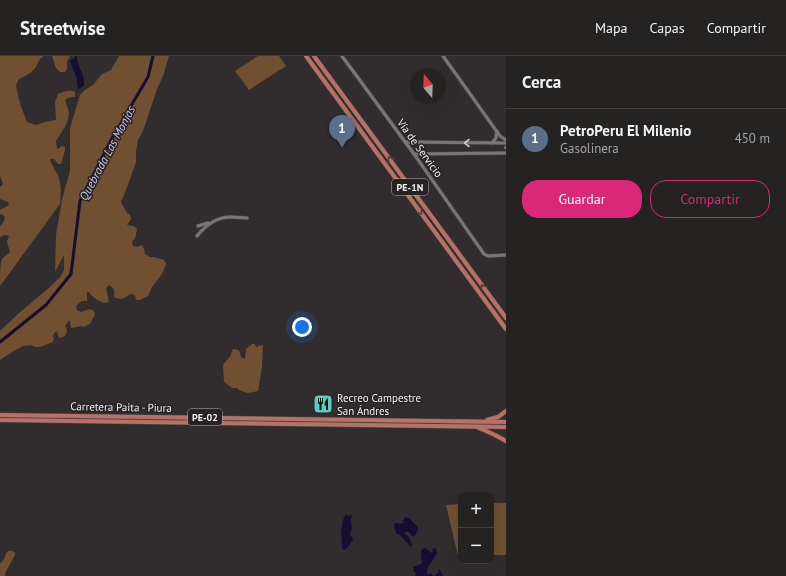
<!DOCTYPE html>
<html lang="es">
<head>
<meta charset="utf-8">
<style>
	body { margin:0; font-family:"PT Sans",sans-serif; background:#312f2f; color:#f1f3f6 }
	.controls { position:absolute; right:12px; bottom:12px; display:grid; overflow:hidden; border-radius:8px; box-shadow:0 4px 16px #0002 }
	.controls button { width:36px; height:36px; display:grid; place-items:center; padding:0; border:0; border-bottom:1px solid #423f40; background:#252222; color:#f1f3f6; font:20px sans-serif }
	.compass { position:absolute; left:410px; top:12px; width:36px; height:36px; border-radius:50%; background:#252222; box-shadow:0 4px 16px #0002; rotate:341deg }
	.you { position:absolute; left:302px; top:271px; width:14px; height:14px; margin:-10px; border:3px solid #fff; border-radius:50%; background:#1a73e8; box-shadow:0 0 0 6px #1a73e833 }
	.badge { display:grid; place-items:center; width:26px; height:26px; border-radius:50%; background:#db2777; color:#fff; font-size:13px; font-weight:700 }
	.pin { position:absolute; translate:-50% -33px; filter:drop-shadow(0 1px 2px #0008) }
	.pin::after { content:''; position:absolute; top:21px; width:14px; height:12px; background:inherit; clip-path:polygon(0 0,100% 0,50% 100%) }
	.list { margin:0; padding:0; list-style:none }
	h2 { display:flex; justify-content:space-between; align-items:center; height:52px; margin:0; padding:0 16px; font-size:17px }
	h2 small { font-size:13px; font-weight:400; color:#a3a4a5 }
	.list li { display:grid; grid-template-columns:26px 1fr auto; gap:12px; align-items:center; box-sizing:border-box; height:60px; padding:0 16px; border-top:1px solid #423f40 }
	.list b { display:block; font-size:15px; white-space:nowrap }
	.list p { margin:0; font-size:13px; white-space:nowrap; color:#a3a4a5 }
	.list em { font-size:13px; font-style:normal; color:#a3a4a5 }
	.actions { display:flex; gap:8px; padding:12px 16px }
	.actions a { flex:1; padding:9px 0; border:1px solid #db2777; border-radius:16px; text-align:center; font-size:14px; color:#db2777 }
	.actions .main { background:#db2777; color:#fff }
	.map { position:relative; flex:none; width:506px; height:520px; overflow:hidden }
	header { display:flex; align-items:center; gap:24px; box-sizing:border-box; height:56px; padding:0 20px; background:#252222; border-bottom:1px solid #423f40 }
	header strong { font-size:19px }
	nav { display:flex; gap:22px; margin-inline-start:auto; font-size:14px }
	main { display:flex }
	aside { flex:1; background:#252222 }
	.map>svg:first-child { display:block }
	.green { fill:#705031 }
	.water { fill:#160d33 }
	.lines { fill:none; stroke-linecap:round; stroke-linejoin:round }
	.canal { stroke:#160d33; stroke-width:3 }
	.minor-casing { stroke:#4d4a4a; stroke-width:4 }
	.highway-casing { stroke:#4d4a4a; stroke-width:5 }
	.minor { stroke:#797576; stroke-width:3 }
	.highway { stroke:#b97166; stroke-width:4 }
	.oneway { stroke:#c8c5c5 }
	.oneway2 { stroke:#533a38 }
	.labels { text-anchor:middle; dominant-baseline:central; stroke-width:3; stroke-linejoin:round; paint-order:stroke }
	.shield { fill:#272324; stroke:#b5b2b3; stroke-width:1 }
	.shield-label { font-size:10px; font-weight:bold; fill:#f2f0f0 }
	.street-label { font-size:11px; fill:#f2f0f0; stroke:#272324 }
	.poi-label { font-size:11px; fill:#f2f0f0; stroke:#272324; text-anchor:start }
	.water-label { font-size:12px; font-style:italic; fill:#cdcaf7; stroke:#272324 }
</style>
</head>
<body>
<header>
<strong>Streetwise</strong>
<nav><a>Mapa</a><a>Capas</a><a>Compartir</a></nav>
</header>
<main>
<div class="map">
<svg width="506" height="520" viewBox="0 0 506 520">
	<rect width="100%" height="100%" fill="#312d2e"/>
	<!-- green -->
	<g class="green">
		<path d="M0,0H44C38,4 39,5 36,11C32,17 25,20 19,23L16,29L18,40L22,53L27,66L36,69L45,66L56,64L55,46L58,38C64,36 68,33 75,36V41C71,41 68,41 65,44L69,56L68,63L65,71L56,85L57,93L62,90L65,91V94L61,108H58L54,103H51L50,104L59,122L61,133L60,148L0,230C0,224 0,207 2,203C4,200 8,199 10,196L7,186L9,180L5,179L0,181V170L3,167L5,161L2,158H0V154L9,149L8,146L0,143V131L3,128L0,120Z"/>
		<polygon points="52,0 70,0 67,6 67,13 65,16 60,16 56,12"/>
		<path d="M119,0H169L163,20L157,33L143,75L138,84L136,95V106L126,134L121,146L127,157L130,159L131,163L127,169L134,170L137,173L135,183L133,184L132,188L133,190L137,191L142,189L144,193L145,198L150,201H154L164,204L166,208L162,218L152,231L148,240L140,244H136L135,239L131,238L122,243L115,242C112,236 118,235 109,229L106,232L109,246L105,247C99,245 92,242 89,236H87V245H82L78,248L76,251L77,254L81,256L89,253L93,254L95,258L90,268L84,271L82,270L71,272L70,266L69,264L65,270C69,276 66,281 59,282L57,275L54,277L53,280L54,283L53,286L40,291H35L31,289L23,290L9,298L0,304V275L19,257L50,231L60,221L64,214V199L55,216L56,179L62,143L70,115V72L80,39L85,34L93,29L102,18L111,14Z"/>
		<polygon points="258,0 279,0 286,10 249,34 235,15"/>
		<polygon points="252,288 254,288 257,292 258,290 263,289 262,311 258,335 248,337 241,335 237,332 232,332 224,326 223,309 231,299 232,294 234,293 239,294 241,301 245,303 246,293"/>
		<rect x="491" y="447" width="15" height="52"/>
		<polygon points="461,448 461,500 458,500 446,449"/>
		<polygon points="9,495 12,495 15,497 15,499 6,515 5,520 0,520 0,508 5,502 6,497"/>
	</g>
	<!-- water -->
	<g class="water">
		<path d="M75,0H77C77,13 85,16 84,30L78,33L77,32L78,30L77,27V23L70,5L72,3L75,2Z"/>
		<path d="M347,457V460L352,459L351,464L352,473L350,479L352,480L353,484C350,488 348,493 343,494C341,486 340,463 347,457Z"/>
		<path d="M406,461C411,462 412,467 417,470L418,473L417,475L416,479H415L414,481L413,480L414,479L412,480L409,476H406L404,477L409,481L412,489L411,491L400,479L396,477L394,470L395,467H398L399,468L403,467L404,466L402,464H404V462Z"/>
		<polygon points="424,492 427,493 431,497 433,496 432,493 436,492 437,497 427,513 427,518 428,519 431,517 433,520 434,520 439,516 438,513 439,513 440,514 443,520 415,520 416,517 414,516 413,511 419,509 422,507 421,496 422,493"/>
	</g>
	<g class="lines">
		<!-- canal -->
		<polyline class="canal" points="0,286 46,249 71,218 80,145 111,84 148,21 153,0"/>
		<defs>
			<g id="minor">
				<polyline points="342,0 414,98 484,198 488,200 506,199"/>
				<polyline points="443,0 500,80 506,84"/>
				<polyline points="405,86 506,87"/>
				<polyline points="492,87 496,82 497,75"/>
				<polyline points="506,91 506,92"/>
				<polyline points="414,98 506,97"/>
				<polyline points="198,170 208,167"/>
				<path d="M197,180C205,170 217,161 230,161C236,161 242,162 247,162"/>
			</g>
			<g id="highway">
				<polyline points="306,0 506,273"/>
				<polyline points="314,0 506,262"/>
				<polyline points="0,359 506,366"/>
				<polyline points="0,364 506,371"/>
				<polyline points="487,364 498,361 506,355"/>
				<polyline points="477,371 495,379 506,385"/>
			</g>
		</defs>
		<!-- minor casing -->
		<use href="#minor" class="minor-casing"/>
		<!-- highway casing -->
		<use href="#highway" class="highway-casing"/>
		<!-- minor -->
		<use href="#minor" class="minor"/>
		<!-- highway -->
		<use href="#highway" class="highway"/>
	</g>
	<!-- one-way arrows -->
	<defs><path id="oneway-chevron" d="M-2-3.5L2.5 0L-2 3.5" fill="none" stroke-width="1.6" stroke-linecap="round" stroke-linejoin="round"/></defs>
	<use class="oneway" href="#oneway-chevron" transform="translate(467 87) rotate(-180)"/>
	<g class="oneway2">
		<use href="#oneway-chevron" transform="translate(390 103) rotate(-126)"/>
		<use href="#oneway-chevron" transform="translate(420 156) rotate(54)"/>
		<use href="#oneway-chevron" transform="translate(483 231) rotate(-126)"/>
	</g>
	<!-- icons -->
	<defs>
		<symbol id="restaurant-square" viewBox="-11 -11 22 22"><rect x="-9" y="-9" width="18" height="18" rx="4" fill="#57cec2" stroke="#272324"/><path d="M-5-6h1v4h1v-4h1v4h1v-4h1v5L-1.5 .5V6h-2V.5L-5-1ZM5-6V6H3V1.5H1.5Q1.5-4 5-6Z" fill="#111"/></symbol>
	</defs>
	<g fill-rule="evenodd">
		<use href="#restaurant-square" x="312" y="337" width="22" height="22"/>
	</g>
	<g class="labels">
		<!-- shield labels -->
		<g class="shield">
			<rect x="392" y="123" width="36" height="16" rx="3"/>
			<rect x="188" y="353" width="34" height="16" rx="3"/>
		</g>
		<g class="shield-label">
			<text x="410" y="131">PE-1N</text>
			<text x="205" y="361">PE-02</text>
		</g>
		<!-- street labels -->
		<g class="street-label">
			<text transform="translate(420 92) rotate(54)">Vía de Servicio</text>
			<text transform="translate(121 351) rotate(1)">Carretera Paita - Piura</text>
		</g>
		<!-- poi labels -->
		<g class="poi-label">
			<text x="337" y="342">Recreo Campestre<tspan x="337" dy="13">San Ándres</tspan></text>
		</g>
		<!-- water labels -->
		<g class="water-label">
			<text transform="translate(107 97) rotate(-62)">Quebrada Las Monjas</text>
		</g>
	</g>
</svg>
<div class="controls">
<button>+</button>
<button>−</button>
</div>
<svg class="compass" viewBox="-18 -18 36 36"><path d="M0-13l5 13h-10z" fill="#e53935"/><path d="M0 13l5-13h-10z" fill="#a3a4a5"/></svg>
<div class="you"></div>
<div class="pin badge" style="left:342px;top:92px;background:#5c6f8a">1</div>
</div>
<aside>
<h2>Cerca<small></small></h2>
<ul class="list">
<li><span class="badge" style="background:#5c6f8a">1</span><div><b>PetroPeru El Milenio</b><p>Gasolinera</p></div><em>450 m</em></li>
</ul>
<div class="actions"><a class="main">Guardar</a><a>Compartir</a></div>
</aside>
</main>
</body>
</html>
